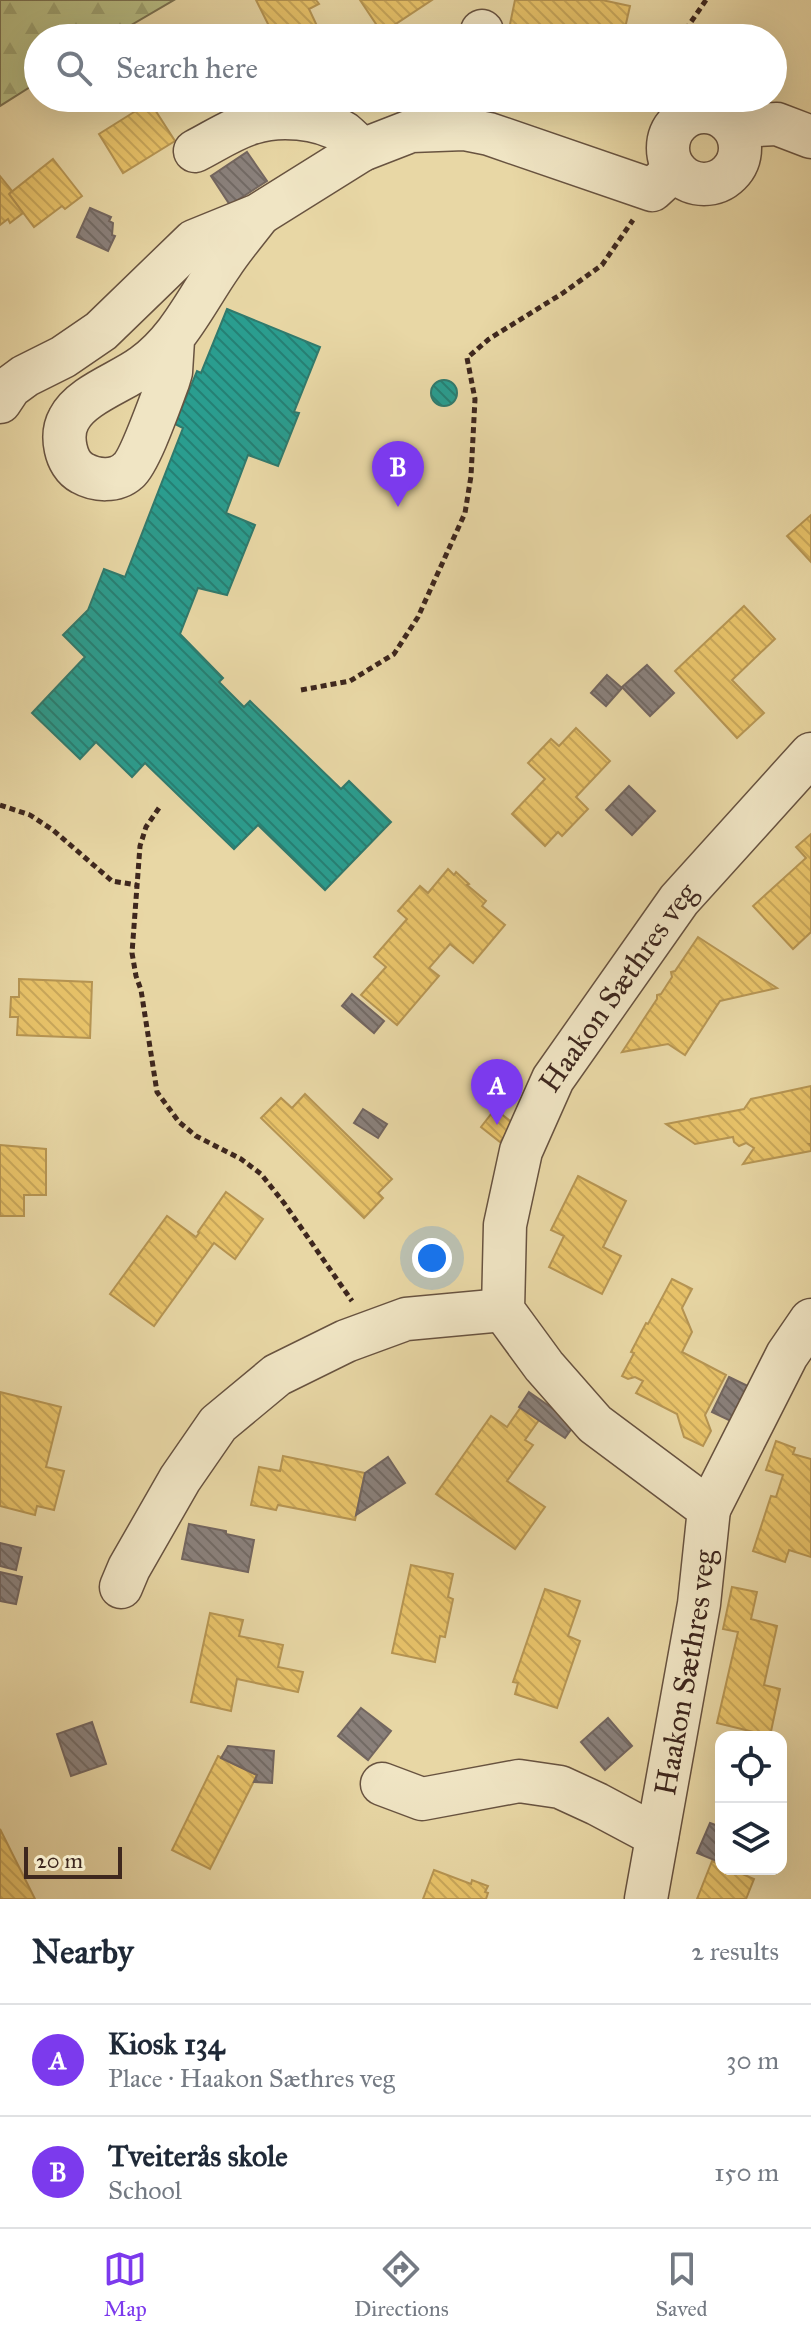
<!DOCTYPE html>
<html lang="en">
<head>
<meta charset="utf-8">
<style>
	body { margin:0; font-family:"IM FELL Great Primer",serif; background:#f2f2f3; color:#1f2937 }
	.controls { position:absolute; right:24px; bottom:24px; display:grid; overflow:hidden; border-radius:16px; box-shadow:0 8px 32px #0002 }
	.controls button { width:72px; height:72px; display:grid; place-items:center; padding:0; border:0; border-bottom:2px solid #e0e1e3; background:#fff; color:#1f2937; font:40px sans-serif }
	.scale { position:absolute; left:24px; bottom:20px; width:98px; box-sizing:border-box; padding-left:8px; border:4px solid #3e271e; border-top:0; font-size:22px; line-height:28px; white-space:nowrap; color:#3e271e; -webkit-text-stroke:6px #f0e5c4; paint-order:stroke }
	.you { position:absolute; left:432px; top:1258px; width:28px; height:28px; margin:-20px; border:6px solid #fff; border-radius:50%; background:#1a73e8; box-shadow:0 0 0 12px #1a73e833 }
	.badge { display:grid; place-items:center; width:52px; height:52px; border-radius:50%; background:#7c3aed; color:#fff; font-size:26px; font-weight:700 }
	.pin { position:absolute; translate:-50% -66px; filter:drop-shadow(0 2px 4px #0008) }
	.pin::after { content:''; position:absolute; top:42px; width:28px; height:24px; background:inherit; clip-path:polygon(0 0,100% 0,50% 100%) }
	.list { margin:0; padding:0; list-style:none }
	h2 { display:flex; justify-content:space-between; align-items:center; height:104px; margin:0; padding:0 32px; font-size:34px }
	h2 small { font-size:26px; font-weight:400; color:#747a83 }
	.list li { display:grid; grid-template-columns:52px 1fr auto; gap:24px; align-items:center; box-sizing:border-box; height:112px; padding:0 32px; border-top:2px solid #e0e1e3 }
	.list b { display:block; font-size:30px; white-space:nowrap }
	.list p { margin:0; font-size:26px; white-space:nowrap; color:#747a83 }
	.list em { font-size:26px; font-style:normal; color:#747a83 }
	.icon { flex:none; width:44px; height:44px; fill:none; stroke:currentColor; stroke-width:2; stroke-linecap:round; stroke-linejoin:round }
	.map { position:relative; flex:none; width:811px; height:1899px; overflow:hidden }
	.search { position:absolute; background:#fff; box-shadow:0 8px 32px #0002; left:24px; right:24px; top:24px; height:88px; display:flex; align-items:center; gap:20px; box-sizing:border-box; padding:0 28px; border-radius:44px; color:#747a83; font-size:30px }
	.sheet { height:328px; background:#fff }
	nav { display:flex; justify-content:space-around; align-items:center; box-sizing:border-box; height:112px; border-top:2px solid #e0e1e3; background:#fff; font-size:22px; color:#747a83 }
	nav a { display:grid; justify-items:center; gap:4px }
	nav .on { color:#7c3aed }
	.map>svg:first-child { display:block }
	.forest { fill:url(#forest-firs); stroke:#7b7252; stroke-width:2 }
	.homes { fill:url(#homes-back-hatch); stroke:#b69553; stroke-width:2 }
	.schools { fill:url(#schools-back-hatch); stroke:#307a6d; stroke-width:2 }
	.industry { fill:url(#industry-back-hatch); stroke:#736660; stroke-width:2 }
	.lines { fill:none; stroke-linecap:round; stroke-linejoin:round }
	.minor-casing { stroke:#685340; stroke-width:45 }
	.path { stroke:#3e271e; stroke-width:5; stroke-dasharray:6 4; stroke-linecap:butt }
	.minor { stroke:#f0e5c4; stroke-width:42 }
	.labels { text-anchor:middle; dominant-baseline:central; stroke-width:8; stroke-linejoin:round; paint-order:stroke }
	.street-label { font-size:30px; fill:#3e271e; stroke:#f0e5c4 }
</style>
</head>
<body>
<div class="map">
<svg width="811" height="1899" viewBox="0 0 811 1899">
	<defs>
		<pattern id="forest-firs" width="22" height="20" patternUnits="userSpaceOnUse" patternTransform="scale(2)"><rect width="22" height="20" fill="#b8be85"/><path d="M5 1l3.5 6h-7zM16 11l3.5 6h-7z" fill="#9fa372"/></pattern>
		<pattern id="homes-back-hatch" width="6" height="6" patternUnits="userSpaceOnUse" patternTransform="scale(2)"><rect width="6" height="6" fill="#e9c46a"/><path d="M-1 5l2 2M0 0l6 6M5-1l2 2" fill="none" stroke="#c9a85b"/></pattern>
		<pattern id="schools-back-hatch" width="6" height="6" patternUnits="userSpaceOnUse" patternTransform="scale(2)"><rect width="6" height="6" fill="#2a9d8f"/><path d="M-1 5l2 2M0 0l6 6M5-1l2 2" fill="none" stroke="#258074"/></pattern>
		<pattern id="industry-back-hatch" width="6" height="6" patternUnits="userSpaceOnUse" patternTransform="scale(2)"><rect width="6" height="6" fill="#8a817c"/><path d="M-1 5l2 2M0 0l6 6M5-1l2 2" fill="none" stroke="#726a65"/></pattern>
	</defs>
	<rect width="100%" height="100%" fill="#e8d7a5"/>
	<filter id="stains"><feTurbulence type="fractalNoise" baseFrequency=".0025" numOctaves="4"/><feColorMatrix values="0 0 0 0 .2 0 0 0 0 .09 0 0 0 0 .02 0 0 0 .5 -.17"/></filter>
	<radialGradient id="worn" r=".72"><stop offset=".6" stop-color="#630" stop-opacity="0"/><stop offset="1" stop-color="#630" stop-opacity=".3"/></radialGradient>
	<!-- forest -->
	<polygon class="forest" points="0,0 174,0 109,38 38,38 38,82 0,106"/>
	<!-- homes -->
	<g class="homes">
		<polygon points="256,0 316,0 319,4 309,9 318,28 297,38 275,38"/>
		<polygon points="360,0 432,0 382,33"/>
		<polygon points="515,0 602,0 630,6 623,37 580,29 578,38 527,38 508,34"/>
		<polygon points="150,102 175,141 123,173 99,134"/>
		<polygon points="53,159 82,196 65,209 62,206 34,227 9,194"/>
		<polygon points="0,176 12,191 9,194 23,213 10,223 8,219 0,225"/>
		<polygon points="811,515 811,562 787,536"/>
		<polygon points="744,606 775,639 732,680 764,713 737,738 675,671"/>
		<polygon points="576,728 610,761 576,797 588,809 562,836 558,832 545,846 512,814 545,779 528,763 551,739 559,746"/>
		<polygon points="811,834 811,932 793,949 753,906 806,858 796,847"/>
		<polygon points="448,869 454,875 456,872 469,884 467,885 486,901 482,906 505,925 473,963 450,944 429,968 439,976 397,1025 361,995 386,967 374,957 407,919 398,911 420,886 428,893"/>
		<polygon points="698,937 777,988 720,1001 685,1055 668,1044 622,1052 657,999 657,995 661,994 672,977 671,972 675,971"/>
		<polygon points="19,979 92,982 90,1038 17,1035 18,1017 10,1017 11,997 19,997"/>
		<polygon points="811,1086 811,1144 809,1144 811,1146 811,1151 743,1164 754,1148 746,1143 739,1146 734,1142 733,1137 695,1144 666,1124 744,1109 751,1099"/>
		<polygon points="305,1094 392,1179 378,1193 383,1198 364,1218 261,1118 281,1098 292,1108"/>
		<polygon points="495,1109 514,1124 500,1142 481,1127"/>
		<polygon points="0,1145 46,1149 46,1195 24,1195 24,1216 0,1216"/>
		<polygon points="578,1176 626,1201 603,1247 621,1256 602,1294 549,1267 564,1236 551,1230"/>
		<polygon points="226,1192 263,1219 235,1259 214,1243 154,1326 110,1294 167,1216 196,1237 199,1233 198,1232"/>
		<polygon points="672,1279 692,1289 682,1308 692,1332 682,1352 726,1375 705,1415 711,1431 703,1446 684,1437 677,1414 636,1393 643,1381 635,1377 628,1379 622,1376 634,1353 631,1352 646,1323 648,1324"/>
		<polygon points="0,1392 61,1407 46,1467 64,1471 54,1510 37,1506 35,1515 0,1506"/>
		<polygon points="521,1407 539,1420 525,1440 533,1445 507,1481 545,1507 515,1549 436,1494 491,1416 507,1427"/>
		<polygon points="776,1441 795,1448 793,1454 811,1459 811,1557 789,1550 785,1562 753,1551 771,1496 776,1497 783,1475 766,1470"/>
		<polygon points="283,1456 365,1473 355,1520 278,1505 276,1510 251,1505 259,1467 280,1471"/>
		<polygon points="411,1565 453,1574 448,1597 453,1599 445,1637 440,1636 435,1662 392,1653"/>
		<polygon points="732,1587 757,1592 751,1619 777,1626 764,1685 780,1689 770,1736 717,1723 738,1632 723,1629"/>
		<polygon points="545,1589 580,1601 568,1636 580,1641 557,1708 515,1694 518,1683 513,1682"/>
		<polygon points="210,1613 243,1620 239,1636 283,1645 278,1667 303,1672 298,1692 237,1679 231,1711 191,1702"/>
		<polygon points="218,1756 257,1775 210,1869 172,1850"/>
		<polygon points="0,1829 35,1899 0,1899"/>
		<polygon points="712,1861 721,1865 721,1869 731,1869 754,1879 746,1899 697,1899"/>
		<polygon points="434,1870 471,1884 472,1880 488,1886 485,1892 488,1893 486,1899 423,1899"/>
	</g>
	<!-- schools -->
	<g class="schools">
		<polygon points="227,309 320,347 294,412 299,413 278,466 248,455 226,513 255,525 227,595 198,588 180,634 223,678 219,682 244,707 250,701 341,789 349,781 391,822 325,890 258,825 234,849 145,763 132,777 96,742 80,759 32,713 85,657 63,635 88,610 104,569 125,577 183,428 175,424 197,371 201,373"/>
		<circle cx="444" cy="393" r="13"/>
	</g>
	<!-- industry -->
	<g class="industry">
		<polygon points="212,98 257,98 225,117"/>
		<polygon points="247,152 267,181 230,205 211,176"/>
		<polygon points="90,208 111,217 109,221 113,223 112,235 115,236 108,251 77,237"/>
		<polygon points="647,665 674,693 650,716 622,687"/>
		<polygon points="607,675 622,688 606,706 591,693"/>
		<polygon points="629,786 655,811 632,835 606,810"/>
		<polygon points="352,994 384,1021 374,1033 342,1006"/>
		<polygon points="363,1109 387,1124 378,1138 354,1123"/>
		<polygon points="729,1377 754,1389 737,1424 712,1412"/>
		<polygon points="529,1392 575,1424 565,1438 519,1407"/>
		<polygon points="388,1457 405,1483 356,1515 365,1473"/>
		<polygon points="189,1524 226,1531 226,1534 254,1540 248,1572 182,1559"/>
		<polygon points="0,1543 21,1548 16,1570 0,1566"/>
		<polygon points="0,1572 22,1577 16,1604 0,1601"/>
		<polygon points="361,1708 391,1731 368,1760 338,1736"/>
		<polygon points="608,1718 632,1746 605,1770 581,1742"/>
		<polygon points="92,1722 106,1764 71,1776 57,1734"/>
		<polygon points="228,1746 274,1751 272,1783 254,1782 257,1775 221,1758"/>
		<polygon points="710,1823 721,1827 721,1856 719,1862 697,1853"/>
	</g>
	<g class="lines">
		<defs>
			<g id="minor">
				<polyline points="481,38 482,31"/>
				<circle cx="704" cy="148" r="36"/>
				<polyline points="734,126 777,124 811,137"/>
				<path d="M195,151C213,142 232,129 252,123C279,114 319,117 344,133C350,138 356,144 362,150"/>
				<path d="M173,340L171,372L168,382C161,400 140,461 128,471C116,482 96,481 82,473C65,464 60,435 69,419C81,395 122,382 143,366C179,340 196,301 221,265C232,248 245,233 258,216"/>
				<polyline points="0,402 10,387 25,376 63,357 101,331 194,241 258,215 362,150 411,131 464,129 489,134 652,190 674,170"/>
				<polyline points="709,1509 787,1355 811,1320"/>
				<polyline points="121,1587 129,1568 180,1479 218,1424 277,1375 346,1341 406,1319 503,1310"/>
				<polyline points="382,1784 422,1799 519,1781 560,1787 597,1804 657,1836"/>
				<path id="s1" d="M646,1899L699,1604L709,1509L595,1424L544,1366L503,1310L505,1225L521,1151L553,1079L679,900L811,754"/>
			</g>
		</defs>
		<!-- minor casing -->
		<use href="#minor" class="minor-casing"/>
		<!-- path -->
		<g class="path">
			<polyline points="680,38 706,0"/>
			<polyline points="689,98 697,111"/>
			<polyline points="301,690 350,681 394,654 418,617 465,513 471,476 475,399 467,358 489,339 563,293 602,265 633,220"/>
			<polyline points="0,805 30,815 53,830 112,881 137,885"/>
			<polyline points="159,808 146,827 140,846 132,953 136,976 141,990 157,1092 179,1122 196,1136 241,1159 261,1174 284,1203 352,1301"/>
		</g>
		<!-- minor -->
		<use href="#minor" class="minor"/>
	</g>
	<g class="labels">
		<!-- street labels -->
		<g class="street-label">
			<text stroke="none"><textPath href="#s1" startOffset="1036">Haakon Sæthres veg</textPath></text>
			<text stroke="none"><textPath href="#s1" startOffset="230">Haakon Sæthres veg</textPath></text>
		</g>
	</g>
	<rect width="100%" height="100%" filter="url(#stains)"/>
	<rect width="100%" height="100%" fill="url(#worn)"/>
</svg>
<div class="controls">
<button><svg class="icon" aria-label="locate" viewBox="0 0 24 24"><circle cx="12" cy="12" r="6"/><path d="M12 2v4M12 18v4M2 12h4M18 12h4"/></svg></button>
<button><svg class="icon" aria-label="layers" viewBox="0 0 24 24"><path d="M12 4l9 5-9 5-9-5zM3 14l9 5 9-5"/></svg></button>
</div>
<div class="scale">20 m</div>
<div class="you"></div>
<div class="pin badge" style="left:497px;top:1125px">A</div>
<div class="pin badge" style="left:398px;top:507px">B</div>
<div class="search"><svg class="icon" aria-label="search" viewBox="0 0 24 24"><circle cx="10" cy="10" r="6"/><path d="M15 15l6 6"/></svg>Search here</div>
</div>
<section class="sheet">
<h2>Nearby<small>2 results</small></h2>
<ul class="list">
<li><span class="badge">A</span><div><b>Kiosk 134</b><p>Place · Haakon Sæthres veg</p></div><em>30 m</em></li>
<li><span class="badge">B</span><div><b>Tveiterås skole</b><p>School</p></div><em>150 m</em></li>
</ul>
</section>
<nav>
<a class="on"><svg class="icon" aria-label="map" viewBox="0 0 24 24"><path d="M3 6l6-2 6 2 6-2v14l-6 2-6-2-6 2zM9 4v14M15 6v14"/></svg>Map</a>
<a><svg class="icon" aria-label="directions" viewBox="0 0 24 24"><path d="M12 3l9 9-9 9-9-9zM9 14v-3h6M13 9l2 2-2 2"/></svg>Directions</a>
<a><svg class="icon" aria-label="saved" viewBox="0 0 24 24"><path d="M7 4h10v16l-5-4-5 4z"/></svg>Saved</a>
</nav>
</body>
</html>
